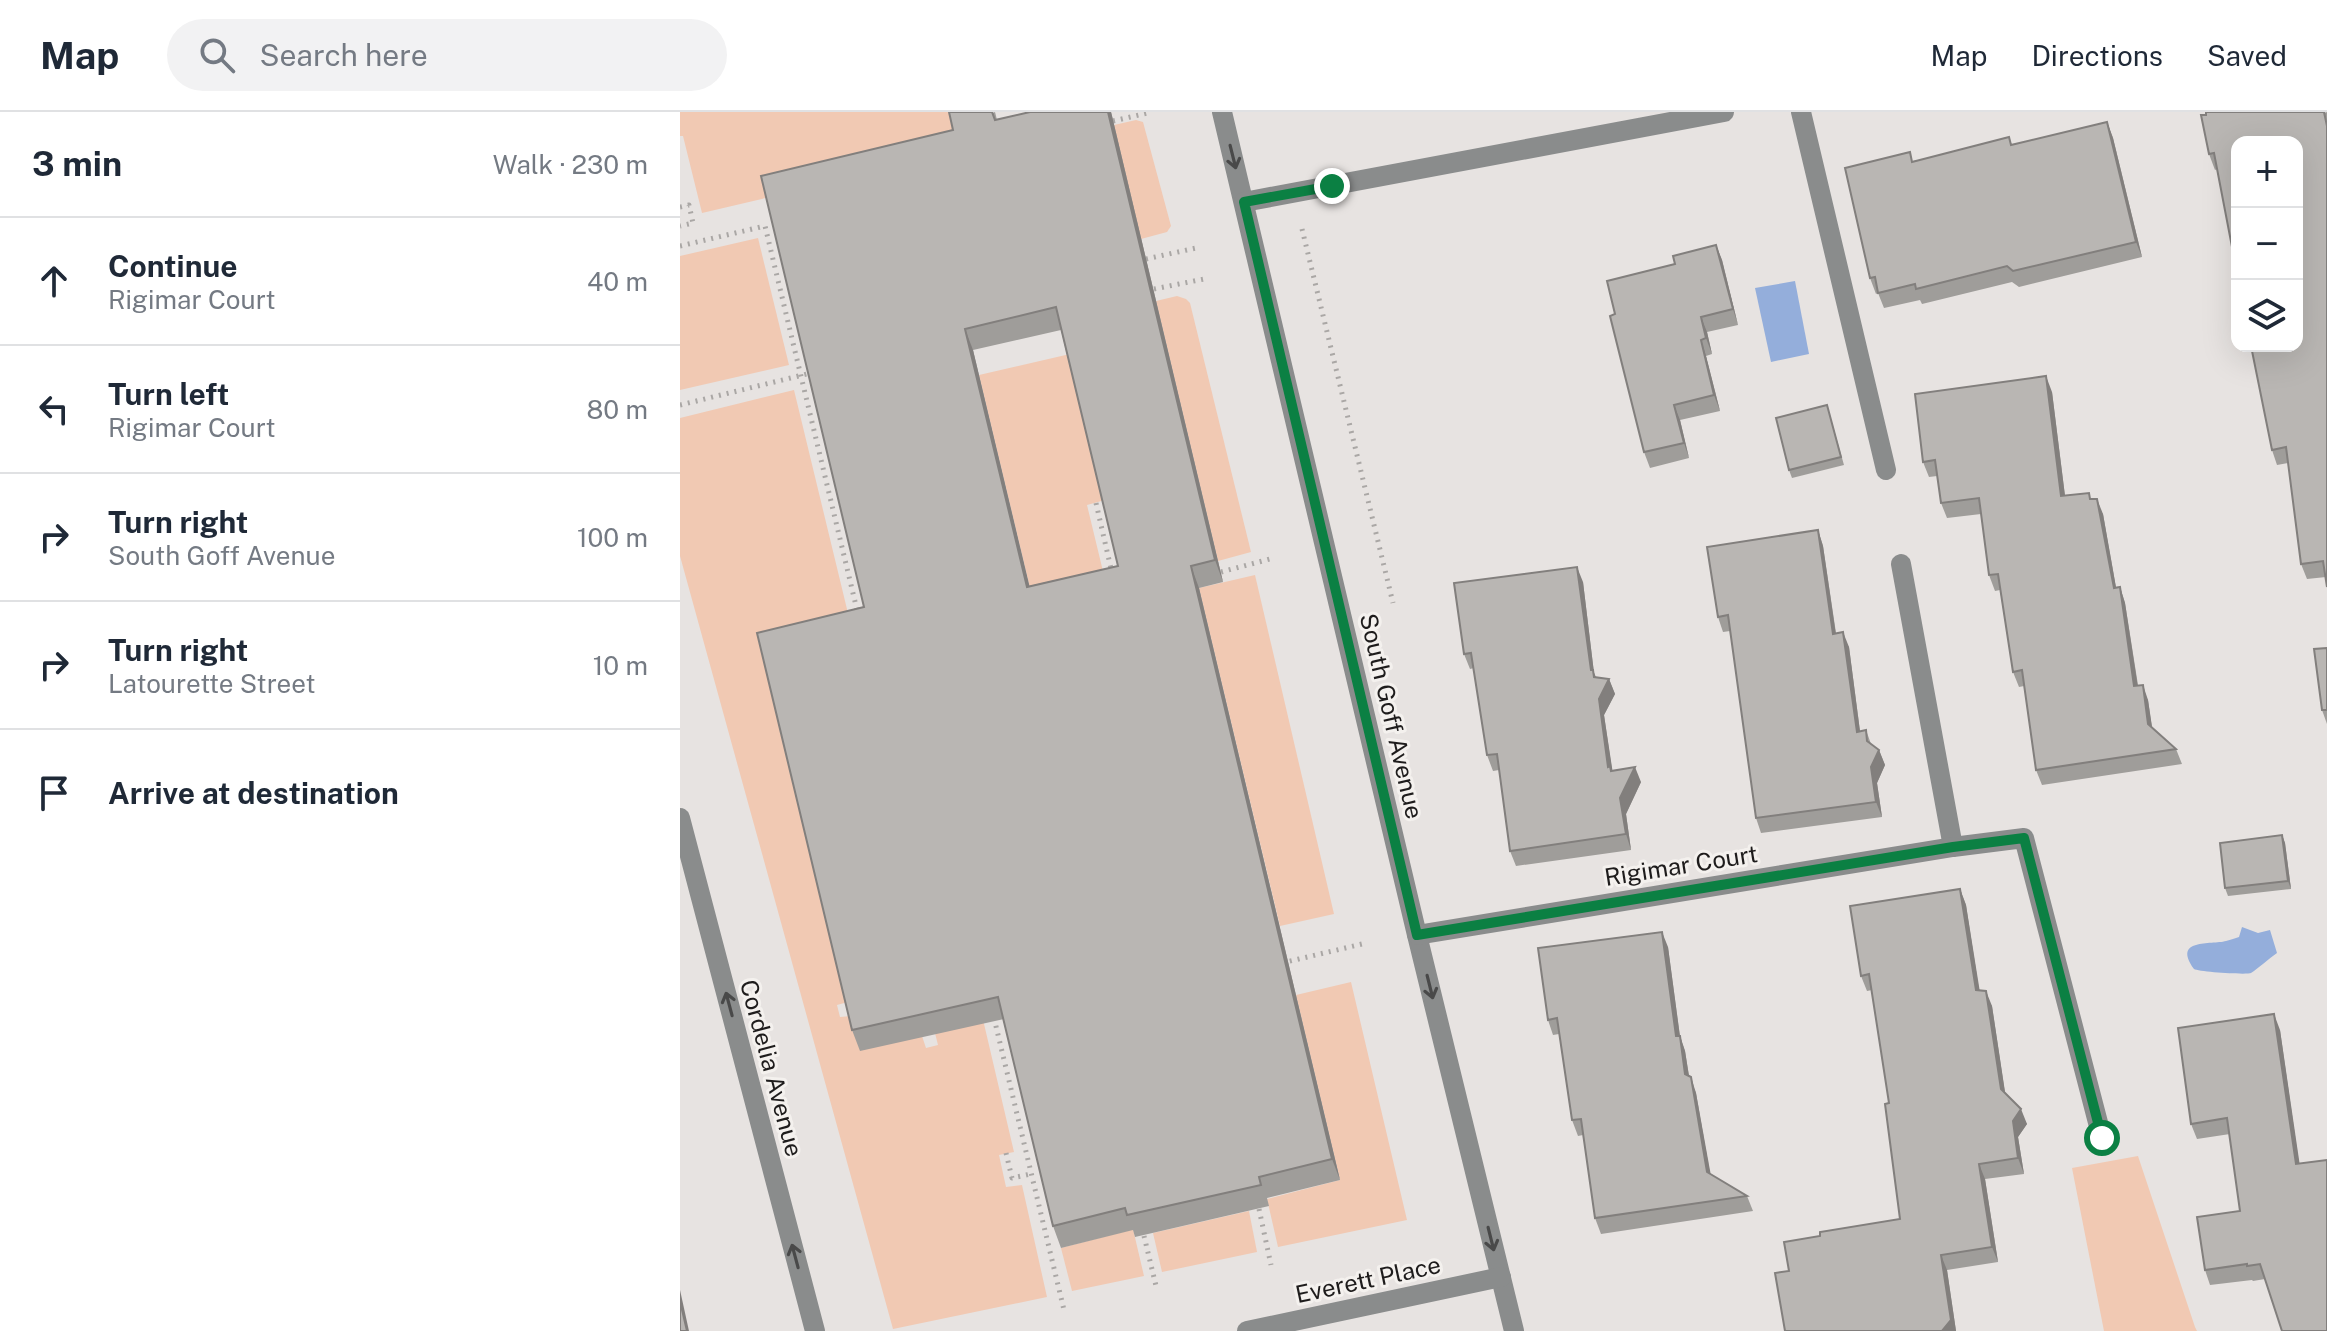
<!DOCTYPE html>
<html lang="en">
<head>
<meta charset="utf-8">
<style>
	body { margin:0; font-family:"Public Sans",sans-serif; background:#f2f2f3; color:#1f2937 }
	.controls { position:absolute; right:24px; top:24px; display:grid; overflow:hidden; border-radius:16px; box-shadow:0 8px 32px #0002 }
	.controls button { width:72px; height:72px; display:grid; place-items:center; padding:0; border:0; border-bottom:2px solid #e0e1e3; background:#fff; color:#1f2937; font:40px sans-serif }
	.stop { position:absolute; width:24px; height:24px; margin:-18px; border:6px solid #0b8043; border-radius:50%; background:#fff }
	.stop.end { background:#0b8043; border-color:#fff; box-shadow:0 2px 8px #0008 }
	.list { margin:0; padding:0; list-style:none }
	h2 { display:flex; justify-content:space-between; align-items:center; height:104px; margin:0; padding:0 32px; font-size:34px }
	h2 small { font-size:26px; font-weight:400; color:#747a83 }
	.list li { display:grid; grid-template-columns:52px 1fr auto; gap:24px; align-items:center; box-sizing:border-box; height:128px; padding:0 32px; border-top:2px solid #e0e1e3 }
	.list b { display:block; font-size:30px; white-space:nowrap }
	.list p { margin:0; font-size:26px; white-space:nowrap; color:#747a83 }
	.list em { font-size:26px; font-style:normal; color:#747a83 }
	.icon { flex:none; width:44px; height:44px; fill:none; stroke:currentColor; stroke-width:2; stroke-linecap:round; stroke-linejoin:round }
	.map { position:relative; flex:none; width:1647px; height:1219px; overflow:hidden }
	header { display:flex; align-items:center; gap:48px; box-sizing:border-box; height:112px; padding:0 40px; background:#fff; border-bottom:2px solid #e0e1e3 }
	header strong { font-size:38px }
	nav { display:flex; gap:44px; margin-inline-start:auto; font-size:28px }
	.search { width:560px; height:72px; background:#f2f2f3; display:flex; align-items:center; gap:20px; box-sizing:border-box; padding:0 28px; border-radius:44px; color:#747a83; font-size:30px }
	main { display:flex }
	aside { flex:1; background:#fff }
	.map>svg:first-child { display:block }
	.green { fill:#f1c9b3 }
	.water { fill:#94aedb }
	.lines { fill:none; stroke-linecap:round; stroke-linejoin:round }
	.path { stroke:#aaa7a5; stroke-width:5; stroke-dasharray:2 6; stroke-linecap:butt }
	.lane { stroke:#8a8c8c; stroke-width:20 }
	.street { stroke:#8a8c8c; stroke-width:20 }
	.wall { fill:#9f9d9a; fill-rule:evenodd }
	.shaded-wall { fill:#827f7d }
	.building { fill:#b9b6b3; stroke:#827f7d; stroke-width:2; fill-rule:evenodd }
	.oneway { stroke:#494949 }
	.route { stroke:#0b8043; stroke-width:10 }
	.labels { text-anchor:middle; dominant-baseline:central; stroke-width:6; stroke-linejoin:round; paint-order:stroke }
	.street-label { font-size:24px; fill:#1e1c1c; stroke:#f4f1ee }
</style>
</head>
<body>
<header>
<strong>Map</strong>
<div class="search"><svg class="icon" aria-label="search" viewBox="0 0 24 24"><circle cx="10" cy="10" r="6"/><path d="M15 15l6 6"/></svg>Search here</div>
<nav><a>Map</a><a>Directions</a><a>Saved</a></nav>
</header>
<main>
<aside>
<h2>3 min<small>Walk · 230 m</small></h2>
<ul class="list">
<li><svg class="icon" aria-label="ahead" viewBox="0 0 24 24"><path d="M12 20V5M6 11l6-6 6 6"/></svg><div><b>Continue</b><p>Rigimar Court</p></div><em>40 m</em></li>
<li><svg class="icon" aria-label="left" viewBox="0 0 24 24"><path d="M17 20v-9H6M10 6l-5 5 5 5"/></svg><div><b>Turn left</b><p>Rigimar Court</p></div><em>80 m</em></li>
<li><svg class="icon" aria-label="right" viewBox="0 0 24 24"><path d="M7 20v-9h11M14 6l5 5-5 5"/></svg><div><b>Turn right</b><p>South Goff Avenue</p></div><em>100 m</em></li>
<li><svg class="icon" aria-label="right" viewBox="0 0 24 24"><path d="M7 20v-9h11M14 6l5 5-5 5"/></svg><div><b>Turn right</b><p>Latourette Street</p></div><em>10 m</em></li>
<li><svg class="icon" aria-label="arrive" viewBox="0 0 24 24"><path d="M6 21V4h12l-3 4 3 4H6"/></svg><div><b>Arrive at destination</b></div></li>
</ul>
</aside>
<div class="map">
<svg width="1647" height="1219" viewBox="0 0 1647 1219">
	<rect width="100%" height="100%" fill="#e7e3e1"/>
	<!-- green -->
	<g class="green">
		<polygon points="0,0 272,0 281,40 22,101 3,24 0,24"/>
		<polygon points="456,8 463,10 491,114 487,120 461,127 434,13"/>
		<polygon points="78,126 109,253 0,278 0,144"/>
		<polygon points="497,184 506,187 510,191 571,440 538,449 476,189"/>
		<polygon points="390,242 425,388 407,393 428,480 355,497 299,263"/>
		<polygon points="114,278 173,522 168,890 157,893 160,905 171,904 242,924 246,936 258,933 255,921 301,899 334,1040 319,1043 326,1075 342,1073 367,1185 213,1217 0,444 0,306"/>
		<polygon points="575,463 654,802 600,814 519,476"/>
		<polygon points="671,870 727,1108 598,1135 587,1087 660,1068 616,883"/>
		<polygon points="1458,1044 1515,1215 1517,1219 1424,1219 1392,1056"/>
		<polygon points="569,1099 577,1140 482,1160 473,1121"/>
		<polygon points="453,1117 464,1164 392,1179 381,1136"/>
	</g>
	<!-- water -->
	<g class="water">
		<polygon points="1115,169 1129,242 1091,250 1075,176"/>
		<path d="M1562,815L1578,821L1590,818L1597,841C1588,847 1579,856 1571,861C1567,863 1519,860 1514,857C1492,826 1531,833 1546,829C1551,828 1555,826 1559,825Z"/>
	</g>
	<g class="lines">
		<!-- path -->
		<g class="path">
			<polyline points="433,9 472,0"/>
			<polyline points="0,95 9,93 13,111 0,114"/>
			<polyline points="622,117 713,491"/>
			<polyline points="0,134 85,114 178,502"/>
			<polyline points="466,147 516,136"/>
			<polyline points="474,177 524,167"/>
			<polyline points="0,293 131,261"/>
			<polyline points="416,391 432,461"/>
			<polyline points="541,460 590,447"/>
			<polyline points="602,851 682,832"/>
			<polyline points="314,906 384,1198"/>
			<polyline points="326,1041 332,1066 351,1062"/>
			<polyline points="579,1097 591,1153"/>
			<polyline points="464,1124 477,1178"/>
		</g>
		<!-- lane -->
		<polyline class="lane" points="1121,0 1206,358"/>
		<!-- street -->
		<g class="street">
			<polyline points="542,0 737,823 834,1219"/>
			<polyline points="564,90 1044,0"/>
			<polyline points="1221,452 1273,735 1344,726 1422,1026"/>
			<polyline points="0,706 135,1219"/>
			<polyline points="737,823 1273,735"/>
			<polyline points="567,1219 821,1165"/>
		</g>
	</g>
	<!-- wall -->
	<g class="wall">
		<path d="M315,0L317,8L350,0H431L432,4L543,470L519,476L660,1068L587,1086L589,1094L455,1125L453,1118L381,1136L373,1114L324,907L180,939L172,918L184,495L273,18ZM381,218L438,454L349,474L293,238Z"/>
		<polygon points="1647,0 1646,465 1627,467 1621,452 1608,351 1597,353 1592,338 1537,57 1535,58 1529,42"/>
		<polygon points="1427,10 1433,26 1462,145 1339,175 1332,170 1242,192 1240,188 1204,196 1198,181 1196,182 1190,166 1233,49 1332,33"/>
		<polygon points="1036,133 1042,148 1058,213 1027,220 1032,242 1026,244 1040,299 1000,308 1009,346 970,356 964,340 935,202 995,152"/>
		<polygon points="1372,280 1385,384 1411,387 1423,402 1436,476 1440,475 1445,491 1458,573 1468,588 1472,616 1496,637 1502,652 1362,673 1356,658 1344,574 1339,575 1333,560 1320,478 1315,479 1309,463 1301,402 1267,406 1261,391 1257,364 1249,365 1243,350"/>
		<polygon points="1147,293 1164,353 1112,366 1109,358"/>
		<polygon points="1138,418 1143,434 1156,521 1169,535 1180,619 1186,618 1191,632 1199,638 1205,653 1197,671 1202,705 1081,721 1076,706 1050,519 1043,520 1038,505"/>
		<polygon points="903,470 914,561 916,565 929,567 935,582 924,603 932,658 961,670 946,702 951,738 836,754 830,739 819,658 813,659 807,643 794,556 790,557 784,542"/>
		<polygon points="1647,536 1647,612 1642,598"/>
		<polygon points="1602,723 1605,731 1611,777 1548,784 1545,776"/>
		<polygon points="1280,777 1286,793 1299,878 1312,894 1325,981 1347,1012 1338,1025 1344,1062 1305,1067 1318,1150 1267,1158 1276,1219 1105,1219 1109,1159 1140,1124 1220,1107 1209,991 1192,878 1187,879 1181,864"/>
		<polygon points="988,835 1000,924 1005,939 1009,964 1016,981 1030,1062 1067,1084 1073,1099 921,1122 915,1106 903,1023 898,1024 892,1008 879,922 873,923 868,908"/>
		<polygon points="1600,918 1619,1052 1585,1167 1573,1169 1572,1168 1530,1173 1525,1158 1560,1099 1550,1022 1517,1027 1511,1012"/>
	</g>
	<!-- shaded-wall -->
	<g class="shaded-wall">
		<polygon points="428,0 431,0 432,4 543,470 535,448"/>
		<polygon points="1427,10 1433,26 1462,145 1456,130"/>
		<polygon points="1036,133 1042,148 1058,213 1053,197"/>
		<polygon points="1021,205 1027,220 1032,242 1026,226"/>
		<polygon points="285,217 293,238 355,497 347,475"/>
		<polygon points="1021,228 1026,244 1040,299 1034,283"/>
		<polygon points="1366,264 1372,280 1387,400 1381,384"/>
		<polygon points="994,293 1000,308 1009,346 1004,331"/>
		<polygon points="1417,387 1423,402 1439,492 1434,476"/>
		<polygon points="1138,418 1143,434 1158,537 1153,522"/>
		<polygon points="511,454 519,476 660,1068 652,1047"/>
		<polygon points="897,455 903,470 914,561 919,573 911,558"/>
		<polygon points="1440,475 1445,491 1460,589 1454,574"/>
		<polygon points="1163,520 1169,535 1182,635 1177,620"/>
		<polygon points="929,567 935,582 924,603 933,662 928,655 919,587"/>
		<polygon points="1463,573 1468,588 1474,628 1468,612"/>
		<polygon points="1199,638 1205,653 1197,671 1202,705 1196,690 1191,655"/>
		<polygon points="955,655 961,670 946,702 951,738 946,722 940,686"/>
		<polygon points="1602,723 1605,731 1611,777 1608,769"/>
		<polygon points="1280,777 1286,793 1302,893 1296,878"/>
		<polygon points="982,820 988,835 1002,940 996,924"/>
		<polygon points="1306,879 1312,894 1327,993 1321,977"/>
		<polygon points="1594,902 1600,918 1622,1068 1616,1052"/>
		<polygon points="1000,924 1005,939 1011,977 1005,962"/>
		<polygon points="1011,965 1016,981 1033,1075 1027,1060"/>
		<polygon points="1341,997 1347,1012 1338,1025 1344,1062 1338,1046 1333,1009"/>
		<polygon points="1299,1052 1305,1067 1318,1150 1312,1135"/>
		<polygon points="1261,1143 1267,1158 1276,1219 1262,1219"/>
		<polygon points="0,1178 9,1219 7,1219 0,1189"/>
	</g>
	<!-- building -->
	<g class="building">
		<path d="M269,0H312L315,8L350,0H428L535,448L511,454L652,1047L579,1065L581,1073L447,1103L445,1096L373,1114L318,885L172,918L77,521L184,495L81,64L273,18ZM376,195L438,454L347,475L285,217Z"/>
		<polygon points="1526,0 1644,0 1647,14 1647,475 1643,449 1621,452 1606,335 1592,338 1571,234 1617,234 1617,30 1557,30 1557,161 1534,41 1529,42 1521,3 1526,3"/>
		<polygon points="1427,10 1456,130 1333,159 1327,154 1236,177 1235,172 1198,181 1195,165 1190,166 1165,56 1230,40 1232,50 1329,25 1331,33"/>
		<polygon points="1036,133 1053,197 1021,205 1026,226 1021,228 1034,283 994,293 1004,331 964,340 930,204 935,202 927,169 995,152 993,144"/>
		<polygon points="1366,264 1381,384 1409,381 1410,387 1417,387 1434,476 1440,475 1454,574 1463,573 1468,612 1496,637 1356,658 1342,558 1333,560 1318,462 1309,463 1299,386 1261,391 1255,348 1243,350 1235,282"/>
		<polygon points="1147,293 1161,345 1109,358 1096,306"/>
		<polygon points="1138,418 1153,522 1163,520 1177,620 1186,618 1187,629 1199,638 1191,655 1196,690 1076,706 1048,503 1038,505 1027,435"/>
		<polygon points="897,455 911,558 913,558 914,565 929,567 919,587 928,655 930,654 931,659 955,655 940,686 946,722 830,739 817,642 807,643 791,541 784,542 774,471"/>
		<polygon points="1647,536 1647,598 1642,598 1634,537"/>
		<polygon points="1602,723 1608,769 1545,776 1540,731"/>
		<polygon points="1280,777 1296,878 1306,879 1321,977 1341,997 1333,1009 1338,1046 1299,1052 1312,1135 1261,1143 1271,1208 1262,1219 1105,1219 1095,1161 1109,1159 1104,1130 1140,1124 1140,1120 1220,1107 1205,992 1209,991 1189,862 1181,864 1170,794"/>
		<polygon points="982,820 996,924 1000,924 1005,962 1011,965 1027,1060 1067,1084 915,1106 901,1007 892,1008 877,906 868,908 858,836"/>
		<polygon points="1594,902 1616,1052 1647,1048 1647,1219 1602,1219 1580,1152 1567,1154 1567,1152 1525,1158 1517,1105 1560,1099 1547,1006 1511,1012 1498,916"/>
		<polygon points="0,1189 7,1219 0,1219"/>
	</g>
	<!-- one-way arrows -->
	<defs><path id="oneway-shaft" d="M-6 0H5M1.5-3L5.5 0L1.5 3" fill="none" stroke-width="1.6" stroke-linecap="round" stroke-linejoin="round" transform="scale(2)"/></defs>
	<g class="oneway">
		<use href="#oneway-shaft" transform="translate(553 45) rotate(76)"/>
		<use href="#oneway-shaft" transform="translate(750 875) rotate(76)"/>
		<use href="#oneway-shaft" transform="translate(49 892) rotate(-105)"/>
		<use href="#oneway-shaft" transform="translate(811 1127) rotate(76)"/>
		<use href="#oneway-shaft" transform="translate(115 1144) rotate(-105)"/>
	</g>
	<g class="lines">
		<!-- route -->
		<polyline class="route" points="652,74 564,90 737,823 1273,735 1344,726 1422,1026"/>
	</g>
	<g class="labels">
		<!-- street labels -->
		<g class="street-label">
			<text transform="translate(712 604) rotate(77)">South Goff Avenue</text>
			<text transform="translate(1001 753) rotate(-9)">Rigimar Court</text>
			<text transform="translate(92 956) rotate(75)">Cordelia Avenue</text>
			<text transform="translate(688 1167) rotate(-12)">Everett Place</text>
		</g>
	</g>
</svg>
<div class="controls">
<button>+</button>
<button>−</button>
<button><svg class="icon" aria-label="layers" viewBox="0 0 24 24"><path d="M12 4l9 5-9 5-9-5zM3 14l9 5 9-5"/></svg></button>
</div>
<div class="stop" style="left:1422px;top:1026px"></div>
<div class="stop end" style="left:652px;top:74px"></div>
</div>
</main>
</body>
</html>
